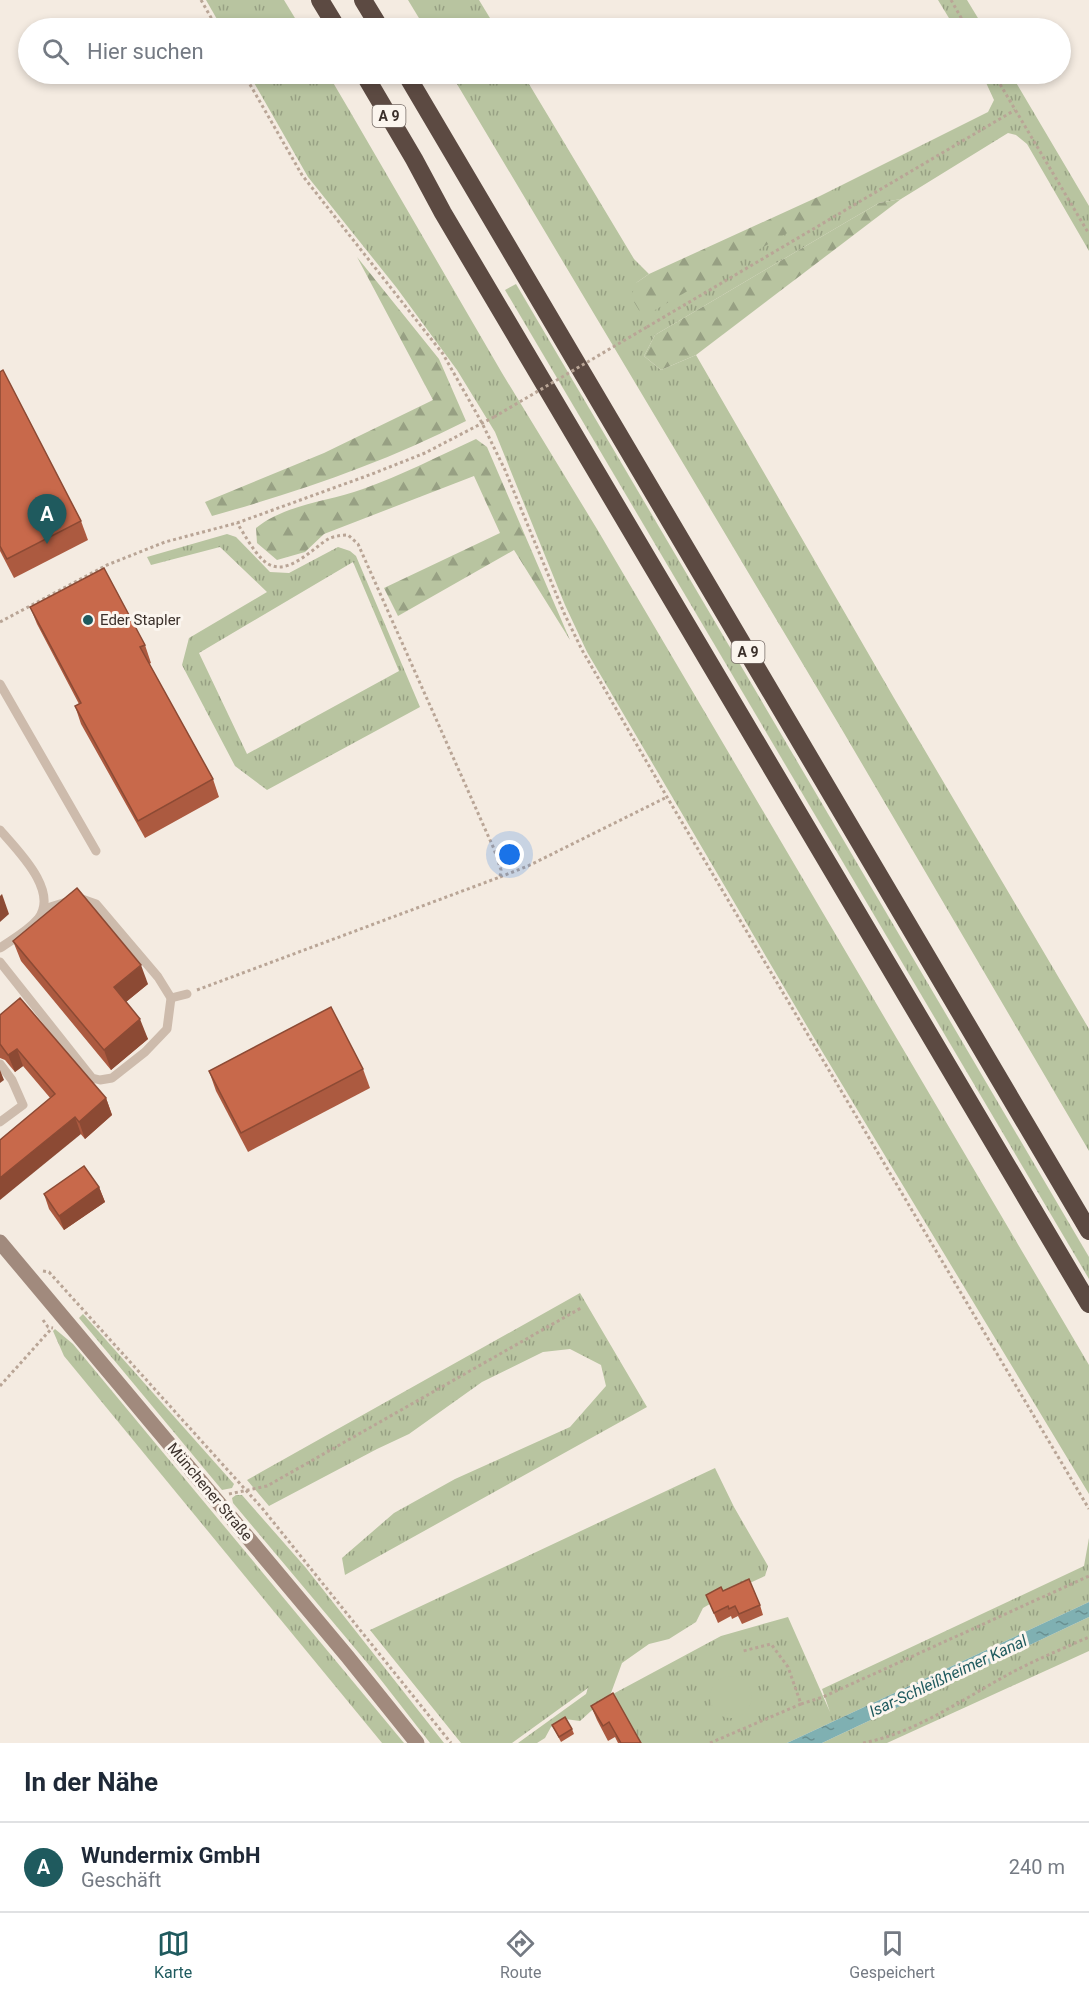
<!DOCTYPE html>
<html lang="de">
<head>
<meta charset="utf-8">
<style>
	body { margin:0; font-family:Roboto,sans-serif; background:#f6f6f7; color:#1f2937 }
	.you { position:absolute; left:510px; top:855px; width:21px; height:21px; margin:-15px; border:4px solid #fff; border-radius:50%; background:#1a73e8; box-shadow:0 0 0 9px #1a73e833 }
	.badge { display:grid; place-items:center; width:39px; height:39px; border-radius:50%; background:#1f5a5e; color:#fff; font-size:20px; font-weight:700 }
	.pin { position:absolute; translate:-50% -50px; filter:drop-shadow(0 2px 3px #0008) }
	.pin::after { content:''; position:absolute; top:32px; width:21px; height:18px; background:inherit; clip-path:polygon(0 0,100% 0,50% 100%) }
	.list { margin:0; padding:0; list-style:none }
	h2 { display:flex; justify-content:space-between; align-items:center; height:78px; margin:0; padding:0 24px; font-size:26px }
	h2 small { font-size:20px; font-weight:400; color:#747a83 }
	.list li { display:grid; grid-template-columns:39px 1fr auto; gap:18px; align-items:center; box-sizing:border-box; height:90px; padding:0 24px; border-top:2px solid #e0e1e3 }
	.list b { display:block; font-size:22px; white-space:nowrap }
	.list p { margin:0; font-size:20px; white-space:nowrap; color:#747a83 }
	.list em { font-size:20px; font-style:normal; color:#747a83 }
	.icon { flex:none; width:33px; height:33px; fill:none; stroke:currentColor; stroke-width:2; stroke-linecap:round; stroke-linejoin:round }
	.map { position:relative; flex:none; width:1089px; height:1743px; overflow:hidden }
	.search { position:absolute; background:#fff; box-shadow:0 3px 9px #0003; left:18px; right:18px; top:18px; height:66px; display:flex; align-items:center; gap:15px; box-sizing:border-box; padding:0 21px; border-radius:33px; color:#747a83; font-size:22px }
	.sheet { height:168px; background:#fff }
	nav { display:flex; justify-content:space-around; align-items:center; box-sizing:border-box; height:84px; border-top:2px solid #e0e1e3; background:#fff; font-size:16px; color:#747a83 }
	nav a { display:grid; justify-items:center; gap:3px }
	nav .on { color:#1f5a5e }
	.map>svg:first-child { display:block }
	.grass { fill:url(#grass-tufts); fill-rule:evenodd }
	.forest { fill:url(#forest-firs) }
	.park { fill:#b8c4a0 }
	.water { fill:url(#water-ripples) }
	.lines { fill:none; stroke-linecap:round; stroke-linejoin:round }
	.path { stroke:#b9a596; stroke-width:3; stroke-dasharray:3 3; stroke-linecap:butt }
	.lane { stroke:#cdbbac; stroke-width:9 }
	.secondary { stroke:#a18a7d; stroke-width:15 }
	.highway { stroke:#5c4a42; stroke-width:18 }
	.path-bridge { stroke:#b9a596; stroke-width:3; stroke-dasharray:3 3; stroke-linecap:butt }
	.wall { fill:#ac5a40 }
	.shaded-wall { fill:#8c4a34 }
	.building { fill:#c8694b; stroke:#8c4a34; stroke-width:1.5 }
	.poi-dot { fill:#1f5a5e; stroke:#fbf5ee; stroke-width:2 }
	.labels { text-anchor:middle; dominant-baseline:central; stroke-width:6; stroke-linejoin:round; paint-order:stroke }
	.shield { fill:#fbf5ee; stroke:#756b66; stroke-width:1.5 }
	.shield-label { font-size:14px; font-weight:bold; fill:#3b302b }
	.poi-label { font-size:15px; fill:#3b302b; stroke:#fbf5ee; text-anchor:start }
	.street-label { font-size:15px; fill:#3b302b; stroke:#fbf5ee }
	.water-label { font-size:16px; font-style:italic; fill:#1f5a5e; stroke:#fbf5ee }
</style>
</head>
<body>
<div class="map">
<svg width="1089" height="1743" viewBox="0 0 1089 1743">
	<defs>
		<pattern id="grass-tufts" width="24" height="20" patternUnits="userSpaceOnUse" patternTransform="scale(1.5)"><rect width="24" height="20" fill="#b8c4a0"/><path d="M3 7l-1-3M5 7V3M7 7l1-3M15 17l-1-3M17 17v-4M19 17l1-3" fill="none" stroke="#97a083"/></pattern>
		<pattern id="forest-firs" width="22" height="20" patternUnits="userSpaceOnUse" patternTransform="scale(1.5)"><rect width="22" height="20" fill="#b8c4a0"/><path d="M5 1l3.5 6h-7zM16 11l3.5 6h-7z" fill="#97a083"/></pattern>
		<pattern id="water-ripples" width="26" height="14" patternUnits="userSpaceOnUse" patternTransform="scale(1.5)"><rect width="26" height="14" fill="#7fb0b2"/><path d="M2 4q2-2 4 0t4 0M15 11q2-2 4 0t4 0" fill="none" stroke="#699091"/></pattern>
	</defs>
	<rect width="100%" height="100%" fill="#f4ebe1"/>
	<!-- grass -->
	<g class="grass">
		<polygon points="206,0 284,0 301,28 222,28"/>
		<polygon points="408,0 479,0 496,28 425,28"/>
		<polygon points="938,0 967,0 984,28 955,28"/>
		<polygon points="249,74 328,74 348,108 502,373 597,529 1089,1365 1089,1494 811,1033 587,652 565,605 495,432 457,370 396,287 308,177"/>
		<polygon points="451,74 523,74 634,259 649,274 636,283 834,196 820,196 988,112 994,100 982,74 1011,74 1089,206 1089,251 1027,144 1016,135 1008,133 901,199 879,203 848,221 655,335 644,356 661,370 696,355 894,698 1089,1029 1089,1151 841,728"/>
		<polygon points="516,284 1089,1257 1089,1279 505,290"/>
		<path d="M227,534L236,537L270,572L289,573L338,547L350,551L356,556L420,707L267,790L235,766L182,665L189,638L267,592L220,547L151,565L147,557ZM353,562L399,671L247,754L199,653Z"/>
		<polygon points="580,1293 647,1407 345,1575 342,1558 394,1513 455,1479 570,1427 606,1386 601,1365 570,1349 543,1352 482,1382 409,1434 377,1449 269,1506 247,1480"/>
		<polygon points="83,1314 234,1484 232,1488 222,1490 79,1318"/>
		<polygon points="55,1329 73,1344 404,1743 382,1743 64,1356 53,1331"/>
		<polygon points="715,1468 734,1507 768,1566 765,1576 732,1591 703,1608 696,1622 669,1639 649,1644 622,1663 611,1693 580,1721 565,1719 551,1727 545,1738 537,1743 518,1743 586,1694 588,1688 512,1743 461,1743 370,1630"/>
		<polygon points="236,1495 242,1495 306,1568 444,1743 430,1743 374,1671 233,1503 232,1498"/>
		<polygon points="1089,1538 1089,1602 787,1743 640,1743 613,1694 721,1636 788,1617 830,1712 822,1689 1084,1566"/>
		<polygon points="1089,1617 1089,1651 887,1743 822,1743"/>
	</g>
	<!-- forest -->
	<g class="forest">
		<polygon points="820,196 835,196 837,204 643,317 631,297 636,283 649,274"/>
		<polygon points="901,199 696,355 661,370 644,356 655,335 848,221 879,203"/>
		<path d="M357,257L439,359L466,421C383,463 301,491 212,516L205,502L324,453L433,400Z"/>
		<path d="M476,439L487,447L570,640L514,550L398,616L384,588L500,533L474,476L324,534L305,552L277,560L257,543L256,528C286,504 327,502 363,489C402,475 439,456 476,439Z"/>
	</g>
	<!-- park -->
	<circle class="park" cx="731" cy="1697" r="21"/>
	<!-- water -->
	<polygon class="water" points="1089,1602 1089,1617 822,1743 787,1743"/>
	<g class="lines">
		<!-- path -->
		<g class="path">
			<polyline points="201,0 217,28"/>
			<polyline points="951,0 967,28"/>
			<polyline points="244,74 302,175 443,354 482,423 505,470 564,613 582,650 667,797 1089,1509"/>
			<polyline points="994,74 1089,234"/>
			<polyline points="647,327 1015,110"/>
			<polyline points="0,622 107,565 165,542 237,523 372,474 425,453 494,417"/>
			<polyline points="500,877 528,866 667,797"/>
			<path d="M197,990L500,877L501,870L494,849L358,544L348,535C342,535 336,536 330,538C312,548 286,580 264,561C253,551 245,535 237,523"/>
			<polyline points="43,1271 49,1272 58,1282 262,1508 451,1743"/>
			<polyline points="43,1320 48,1327 53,1328"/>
			<polyline points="0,1386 52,1328"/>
			<polyline points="229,1494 267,1486 581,1308"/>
			<polyline points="801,1704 823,1697 1089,1576"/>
			<polyline points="710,1743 801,1704 788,1667 771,1644 743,1651"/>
			<path d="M863,1743C915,1733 963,1699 1009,1674C1035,1660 1062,1649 1089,1637"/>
		</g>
		<!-- lane -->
		<g class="lane">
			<polyline points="0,684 96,851"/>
			<path d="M0,830C17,850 60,891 38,919C28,931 13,939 0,948"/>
			<polyline points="0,962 92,1078 100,1080 112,1078 145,1052 167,1029 171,998 158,977 96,904 79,898 44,909"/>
			<polyline points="171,998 187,994"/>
			<polyline points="0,1064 12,1080 23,1105 0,1122"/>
		</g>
		<!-- secondary -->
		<polyline class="secondary" points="0,1242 347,1656 417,1743"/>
		<!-- highway -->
		<g class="highway">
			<polyline points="320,0 337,28"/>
			<polyline points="363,0 380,28"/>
			<polyline points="364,74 414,159 443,213 1089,1304"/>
			<polyline points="406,74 1089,1231"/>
		</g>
		<!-- path-bridge -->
		<polyline class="path-bridge" points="494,417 647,327"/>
	</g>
	<!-- wall -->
	<g class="wall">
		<polygon points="0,372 81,521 88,540 14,578 0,551"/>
		<polygon points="30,607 145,645 151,663 149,664 213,779 219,797 145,838 81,724 75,706 79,704 37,624"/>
		<polygon points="13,941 148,984 126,1002 148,1039 111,1070 21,961"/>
		<polygon points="0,1015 106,1098 112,1115 85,1139 23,1066 15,1072 5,1060 0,1058"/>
		<polygon points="363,1069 370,1088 248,1152 216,1091 209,1071"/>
		<polygon points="99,1187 105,1202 64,1230 49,1209 44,1194"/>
		<polygon points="723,1591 760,1605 763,1615 742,1624 738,1616 732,1619 731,1616 718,1623 706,1595"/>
		<polygon points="591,1706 641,1743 618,1743 615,1737 608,1741 597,1720"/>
		<polygon points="552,1725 572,1729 574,1734 561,1742"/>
	</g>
	<!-- shaded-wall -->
	<g class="shaded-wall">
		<polygon points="2,894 9,914 0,922 0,896"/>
		<polygon points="141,965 148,984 121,1006 114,987"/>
		<polygon points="140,1019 148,1039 111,1070 104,1050"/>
		<polygon points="17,1049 23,1066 15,1072 8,1055"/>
		<polygon points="0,1070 4,1080 0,1083"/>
		<polygon points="106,1098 112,1115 85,1139 79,1122"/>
		<polygon points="75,1117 81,1134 0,1200 0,1178"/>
		<polygon points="99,1187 105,1202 64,1230 59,1216"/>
	</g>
	<!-- building -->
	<g class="building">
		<polygon points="3,370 81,521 7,559 0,546 0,372"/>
		<polygon points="104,568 145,645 140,647 213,779 138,821 75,706 81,703 30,607"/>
		<polygon points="77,888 141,965 114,987 140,1019 104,1050 13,941"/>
		<polygon points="20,998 106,1098 79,1122 75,1117 0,1178 0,1140 55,1094 17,1049 8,1055 0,1044 0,1015"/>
		<polygon points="331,1007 363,1069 241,1133 209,1071"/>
		<polygon points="84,1166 99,1187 59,1216 44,1194"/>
		<polygon points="749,1579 760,1605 739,1614 735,1606 729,1609 728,1606 714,1613 706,1595 721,1587 723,1591"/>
		<polygon points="613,1693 641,1743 621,1743 609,1722 603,1726 591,1706"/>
		<polygon points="565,1717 572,1729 559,1737 552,1725"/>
	</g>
	<!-- markers -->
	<circle class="poi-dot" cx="88" cy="620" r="6"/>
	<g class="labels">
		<!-- shield labels -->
		<g class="shield">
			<rect x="372.5" y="105" width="33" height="22" rx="4.5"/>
			<rect x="731.5" y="641" width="33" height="22" rx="4.5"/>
		</g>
		<g class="shield-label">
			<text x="389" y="116">A 9</text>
			<text x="748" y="652">A 9</text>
		</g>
		<!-- poi labels -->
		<g class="poi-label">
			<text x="100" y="620">Eder Stapler</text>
		</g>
		<!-- street labels -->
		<g class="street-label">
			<text transform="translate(210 1492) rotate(50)">Münchener Straße</text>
		</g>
		<!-- water labels -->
		<g class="water-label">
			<text transform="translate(948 1676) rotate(-25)">Isar-Schleißheimer Kanal</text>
		</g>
	</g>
</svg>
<div class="you"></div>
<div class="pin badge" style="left:47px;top:544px">A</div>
<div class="search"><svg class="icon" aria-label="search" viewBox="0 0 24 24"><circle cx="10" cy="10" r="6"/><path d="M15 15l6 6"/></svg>Hier suchen</div>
</div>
<section class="sheet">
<h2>In der Nähe<small></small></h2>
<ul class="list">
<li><span class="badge">A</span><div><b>Wundermix GmbH</b><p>Geschäft</p></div><em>240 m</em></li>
</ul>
</section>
<nav>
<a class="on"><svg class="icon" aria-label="map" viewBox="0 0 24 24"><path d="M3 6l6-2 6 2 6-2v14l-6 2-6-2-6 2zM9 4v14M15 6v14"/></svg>Karte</a>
<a><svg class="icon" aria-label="directions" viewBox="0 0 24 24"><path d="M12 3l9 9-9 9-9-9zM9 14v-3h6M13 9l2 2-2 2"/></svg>Route</a>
<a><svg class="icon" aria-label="saved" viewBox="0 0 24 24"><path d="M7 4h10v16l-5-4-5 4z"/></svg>Gespeichert</a>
</nav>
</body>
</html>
